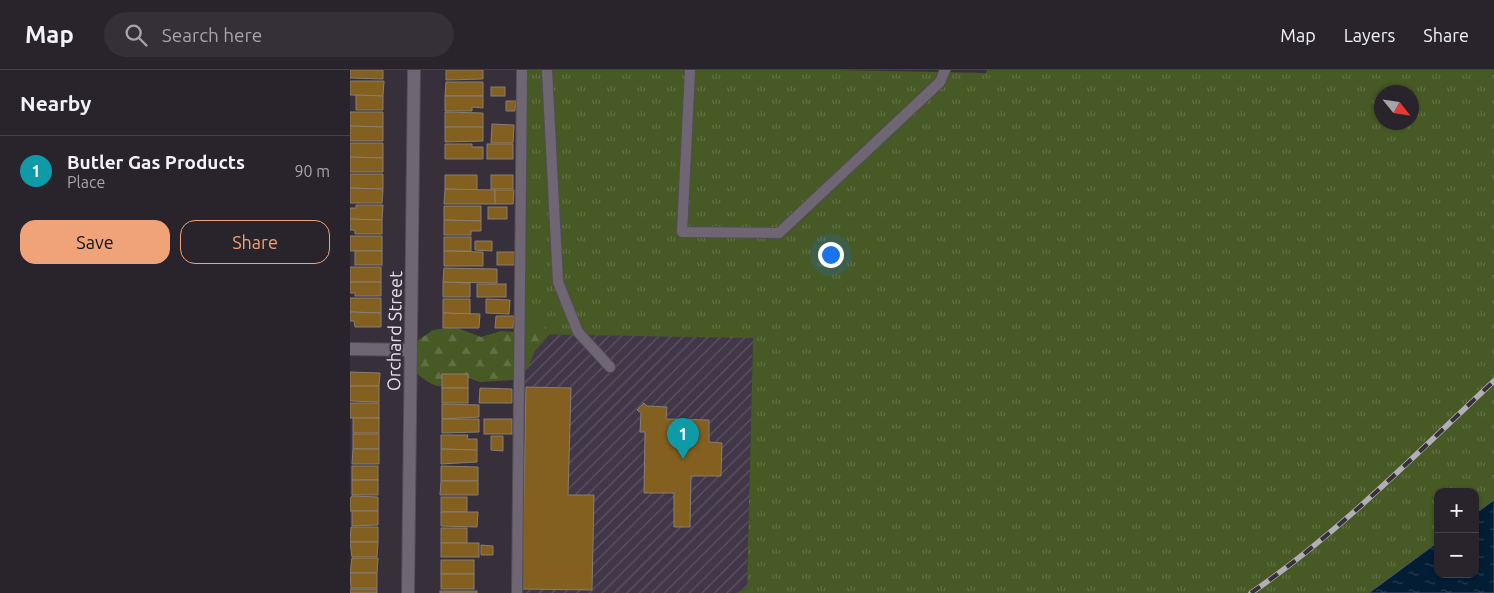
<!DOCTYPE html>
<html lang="en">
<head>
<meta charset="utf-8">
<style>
	body { margin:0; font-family:Ubuntu,sans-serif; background:#353038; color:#f1f3f6 }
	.controls { position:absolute; right:15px; bottom:15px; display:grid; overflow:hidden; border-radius:10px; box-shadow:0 1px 4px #0004 }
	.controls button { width:45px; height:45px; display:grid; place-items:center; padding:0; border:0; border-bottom:1px solid #454148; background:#29242c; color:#f1f3f6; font:25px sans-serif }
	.compass { position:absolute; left:1024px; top:15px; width:45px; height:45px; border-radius:50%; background:#29242c; box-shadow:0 1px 4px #0004; rotate:120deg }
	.you { position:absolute; left:480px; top:184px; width:18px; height:18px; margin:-12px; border:4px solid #fff; border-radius:50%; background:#1a73e8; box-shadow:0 0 0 8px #1a73e833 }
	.badge { display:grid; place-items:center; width:32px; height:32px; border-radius:50%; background:#f0a278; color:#fff; font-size:16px; font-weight:700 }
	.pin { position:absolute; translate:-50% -41px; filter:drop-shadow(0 1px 2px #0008) }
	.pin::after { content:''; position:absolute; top:26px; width:18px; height:15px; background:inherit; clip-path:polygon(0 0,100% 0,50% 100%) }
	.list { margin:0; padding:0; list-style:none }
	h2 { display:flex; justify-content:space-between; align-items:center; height:65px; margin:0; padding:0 20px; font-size:21px }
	h2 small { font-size:16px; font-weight:400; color:#a5a4a9 }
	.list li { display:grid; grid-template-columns:32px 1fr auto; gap:15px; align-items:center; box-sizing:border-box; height:70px; padding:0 20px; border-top:1px solid #454148 }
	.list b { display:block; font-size:19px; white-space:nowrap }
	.list p { margin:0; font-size:16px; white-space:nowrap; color:#a5a4a9 }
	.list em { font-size:16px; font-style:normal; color:#a5a4a9 }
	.actions { display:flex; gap:10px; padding:15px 20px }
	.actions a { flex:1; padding:11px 0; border:1px solid #f0a278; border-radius:15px; text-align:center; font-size:18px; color:#f0a278 }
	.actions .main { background:#f0a278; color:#111 }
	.icon { flex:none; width:28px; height:28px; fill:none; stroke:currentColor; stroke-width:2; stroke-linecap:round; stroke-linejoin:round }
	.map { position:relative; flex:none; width:1144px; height:523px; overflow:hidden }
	header { display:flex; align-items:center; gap:30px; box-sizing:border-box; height:70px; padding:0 25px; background:#29242c; border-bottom:1px solid #454148 }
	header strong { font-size:24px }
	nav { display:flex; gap:28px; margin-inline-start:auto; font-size:18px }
	.search { width:350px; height:45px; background:#353038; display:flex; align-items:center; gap:12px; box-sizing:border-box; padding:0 18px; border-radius:28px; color:#a5a4a9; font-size:19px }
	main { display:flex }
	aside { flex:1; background:#29242c }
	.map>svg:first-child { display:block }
	.industrial { fill:url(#industrial-furrows) }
	.grass { fill:url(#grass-tufts); fill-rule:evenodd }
	.forest { fill:url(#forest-firs) }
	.water { fill:url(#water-ripples); stroke:#47586a }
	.building { fill:#835f20; stroke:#877f72 }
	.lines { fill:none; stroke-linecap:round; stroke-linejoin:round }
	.lane-casing { stroke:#524d56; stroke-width:12 }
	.street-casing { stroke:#524d56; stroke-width:14 }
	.lane { stroke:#6e6773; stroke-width:10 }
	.street { stroke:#6e6773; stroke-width:12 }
	.rail-casing { stroke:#b3aeb6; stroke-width:5.5 }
	.rail { stroke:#37303b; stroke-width:4; stroke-dasharray:11; stroke-linecap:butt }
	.labels { text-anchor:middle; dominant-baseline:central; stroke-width:4; stroke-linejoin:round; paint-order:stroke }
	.street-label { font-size:18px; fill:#e6e2e9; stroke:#37303b }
</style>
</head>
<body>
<header>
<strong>Map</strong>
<div class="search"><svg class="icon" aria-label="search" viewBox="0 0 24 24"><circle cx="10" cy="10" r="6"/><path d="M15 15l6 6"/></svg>Search here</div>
<nav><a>Map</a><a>Layers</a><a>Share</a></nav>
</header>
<main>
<aside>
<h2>Nearby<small></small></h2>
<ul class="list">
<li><span class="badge" style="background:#0f9aa8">1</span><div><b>Butler Gas Products</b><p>Place</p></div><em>90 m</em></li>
</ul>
<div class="actions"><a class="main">Save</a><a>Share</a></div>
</aside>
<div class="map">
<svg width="1144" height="523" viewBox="0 0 1144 523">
	<defs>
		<pattern id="industrial-furrows" width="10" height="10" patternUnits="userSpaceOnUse" patternTransform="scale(1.25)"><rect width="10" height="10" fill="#413748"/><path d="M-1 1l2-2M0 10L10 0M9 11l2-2" fill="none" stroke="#5c5462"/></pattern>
		<pattern id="grass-tufts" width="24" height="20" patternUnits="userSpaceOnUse" patternTransform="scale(1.25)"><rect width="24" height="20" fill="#475925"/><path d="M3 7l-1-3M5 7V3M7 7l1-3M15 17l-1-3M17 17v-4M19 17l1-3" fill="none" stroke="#627145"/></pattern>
		<pattern id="forest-firs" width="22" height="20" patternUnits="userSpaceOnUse" patternTransform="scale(1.25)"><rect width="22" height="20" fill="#475925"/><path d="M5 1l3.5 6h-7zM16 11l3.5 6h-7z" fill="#627145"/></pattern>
		<pattern id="water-ripples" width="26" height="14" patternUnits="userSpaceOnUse" patternTransform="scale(1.25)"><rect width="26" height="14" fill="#031d34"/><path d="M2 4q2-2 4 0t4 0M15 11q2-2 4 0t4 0" fill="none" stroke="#283e51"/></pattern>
	</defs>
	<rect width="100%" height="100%" fill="#37303b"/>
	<!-- industrial -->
	<polygon class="industrial" points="170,264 403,267 397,517 386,523 167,523"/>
	<!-- grass -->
	<path class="grass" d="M172,0H488L636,3L637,0H1144V430L1125,444V422H1088V472L1019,523H386L397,517L403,268L170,264ZM1032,22H1062V52H1032Z"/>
	<!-- forest -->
	<path class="forest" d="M179,247L194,252L199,265L185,281L178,298L163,310L130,312L119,308C93,321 85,320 63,300L64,273L83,260L105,257L131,267L151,261L164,262Z"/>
	<!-- water -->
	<polygon class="water" points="1144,430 1144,523 1019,523 1088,472 1088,504 1125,504 1125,444"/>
	<!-- building -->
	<g class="building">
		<polygon points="0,0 33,0 33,9 0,8"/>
		<polygon points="96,0 133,0 133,9 96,10"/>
		<polygon points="0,11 34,11 33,26 0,25"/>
		<polygon points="96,12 133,12 133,26 95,26"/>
		<rect x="141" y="17" width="14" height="9"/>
		<polygon points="6,25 33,26 33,40 6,40"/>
		<polygon points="95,26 133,26 133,38 122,37 122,41 95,41"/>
		<polygon points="156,31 166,31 165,41 156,41"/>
		<polygon points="0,42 33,42 33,57 0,56"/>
		<polygon points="95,42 133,43 133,57 95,57"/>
		<polygon points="142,54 164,55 163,73 141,73"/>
		<polygon points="0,56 33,57 33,71 0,71"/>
		<polygon points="95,57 133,57 133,71 95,72"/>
		<polygon points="0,73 33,73 33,88 0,87"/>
		<polygon points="95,74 122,74 122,77 133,77 133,89 95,89"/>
		<rect x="137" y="74" width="26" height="15"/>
		<polygon points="0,87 33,88 33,102 0,102"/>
		<polygon points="0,104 33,104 33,119 0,118"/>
		<polygon points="95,105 127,105 127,120 95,119"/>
		<rect x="141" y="105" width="22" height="14"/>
		<polygon points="0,118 33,119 32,133 0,133"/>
		<polygon points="95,119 145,120 145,134 94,134"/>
		<polygon points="145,120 164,120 163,134 145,134"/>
		<polygon points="6,135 33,135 32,150 0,149 0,138 6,138"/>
		<polygon points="94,136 131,136 131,151 94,150"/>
		<rect x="138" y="137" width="19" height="12"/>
		<polygon points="0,149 32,150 32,164 5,164 5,160 0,160"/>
		<polygon points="94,150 131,151 131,161 121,161 121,165 94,165"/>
		<rect x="0" y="166" width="32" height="15"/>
		<rect x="94" y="167" width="27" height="14"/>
		<polygon points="125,171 142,171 142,181 125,180"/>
		<rect x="5" y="181" width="27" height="14"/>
		<polygon points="94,181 133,182 133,196 94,196"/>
		<rect x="147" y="182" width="18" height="13"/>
		<rect x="0" y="197" width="31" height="15"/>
		<polygon points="94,198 147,199 147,213 93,212"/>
		<polygon points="0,212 31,212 31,226 5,226 5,223 0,223"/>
		<polygon points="93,212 120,213 120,227 93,227"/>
		<rect x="127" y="214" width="29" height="13"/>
		<polygon points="0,228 31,228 31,243 0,242"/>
		<polygon points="93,229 120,229 120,244 93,243"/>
		<polygon points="136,229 160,230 159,244 136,243"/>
		<polygon points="0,242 31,243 31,257 5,257 4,251 0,251"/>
		<polygon points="93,243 130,244 129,258 93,258"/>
		<polygon points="146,246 164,246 163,258 145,258"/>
		<polygon points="0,302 30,303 29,316 0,316"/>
		<rect x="92" y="304" width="26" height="14"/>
		<polygon points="0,316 29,316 29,332 0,331"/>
		<polygon points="176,317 221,318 218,425 244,425 242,520 172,519"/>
		<rect x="92" y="318" width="26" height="15"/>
		<polygon points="130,318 162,319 162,333 129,333"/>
		<rect x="0" y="333" width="29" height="15"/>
		<polygon points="294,333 297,336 317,337 316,349 359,350 359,372 372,373 371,406 341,406 340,457 324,457 324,423 294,423 295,362 290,362 291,343 287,340"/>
		<polygon points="92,334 129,335 129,347 92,349"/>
		<rect x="3" y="348" width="26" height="15"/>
		<polygon points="92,349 129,349 129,362 92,363"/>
		<rect x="134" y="349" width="28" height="15"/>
		<rect x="3" y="364" width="26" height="15"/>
		<polygon points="91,365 118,365 117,369 127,369 127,380 91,379"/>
		<polygon points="141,366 153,366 153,381 141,380"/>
		<polygon points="3,379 29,379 29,394 2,394"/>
		<polygon points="91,379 127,380 127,392 91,394"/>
		<rect x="2" y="396" width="26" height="14"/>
		<polygon points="91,396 128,397 128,411 91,411"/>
		<rect x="2" y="410" width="26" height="15"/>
		<polygon points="91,411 128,411 128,425 90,425"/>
		<polygon points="2,426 28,427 28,441 0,441 0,428"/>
		<rect x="91" y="427" width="26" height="15"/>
		<polygon points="2,441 28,441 28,455 2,456"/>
		<polygon points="91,442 128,442 127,457 91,456"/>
		<polygon points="1,457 28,457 28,472 0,472"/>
		<rect x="91" y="458" width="26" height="15"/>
		<polygon points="0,472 28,472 27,487 2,487"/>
		<rect x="91" y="473" width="38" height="14"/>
		<polygon points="131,475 143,476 143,485 131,485"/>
		<polygon points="2,488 28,488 27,503 0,503"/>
		<rect x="91" y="490" width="33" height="14"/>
		<polygon points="0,503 27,503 27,518 1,518"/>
		<rect x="91" y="504" width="33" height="15"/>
		<rect x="0" y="519" width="27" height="4"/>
		<rect x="90" y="521" width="37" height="2"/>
	</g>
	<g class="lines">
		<defs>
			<g id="lane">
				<polyline points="197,0 208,212 228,262 260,297"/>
				<polyline points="340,0 332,162 429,163 590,12 595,0"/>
				<polyline points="167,523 172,0"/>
			</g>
			<g id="street">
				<polyline points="0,279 61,280"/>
				<polyline points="58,523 64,0"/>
			</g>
		</defs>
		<!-- lane casing -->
		<use href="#lane" class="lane-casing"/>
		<!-- street casing -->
		<use href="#street" class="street-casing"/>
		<!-- lane -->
		<use href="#lane" class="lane"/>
		<!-- street -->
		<use href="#street" class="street"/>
		<defs>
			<path id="rail" d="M901,523C990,462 1066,384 1144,311"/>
		</defs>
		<!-- rail casing -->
		<use href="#rail" class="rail-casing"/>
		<!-- rail -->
		<use href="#rail" class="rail"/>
	</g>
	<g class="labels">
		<!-- street labels -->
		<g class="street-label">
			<text transform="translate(44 261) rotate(-89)">Orchard Street</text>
		</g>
	</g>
</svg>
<div class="controls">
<button>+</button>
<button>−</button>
</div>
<svg class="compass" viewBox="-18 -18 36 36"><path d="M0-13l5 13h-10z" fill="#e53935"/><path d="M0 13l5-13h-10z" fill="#a5a4a9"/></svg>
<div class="you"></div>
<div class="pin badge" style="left:333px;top:389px;background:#0f9aa8">1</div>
</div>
</main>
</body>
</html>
